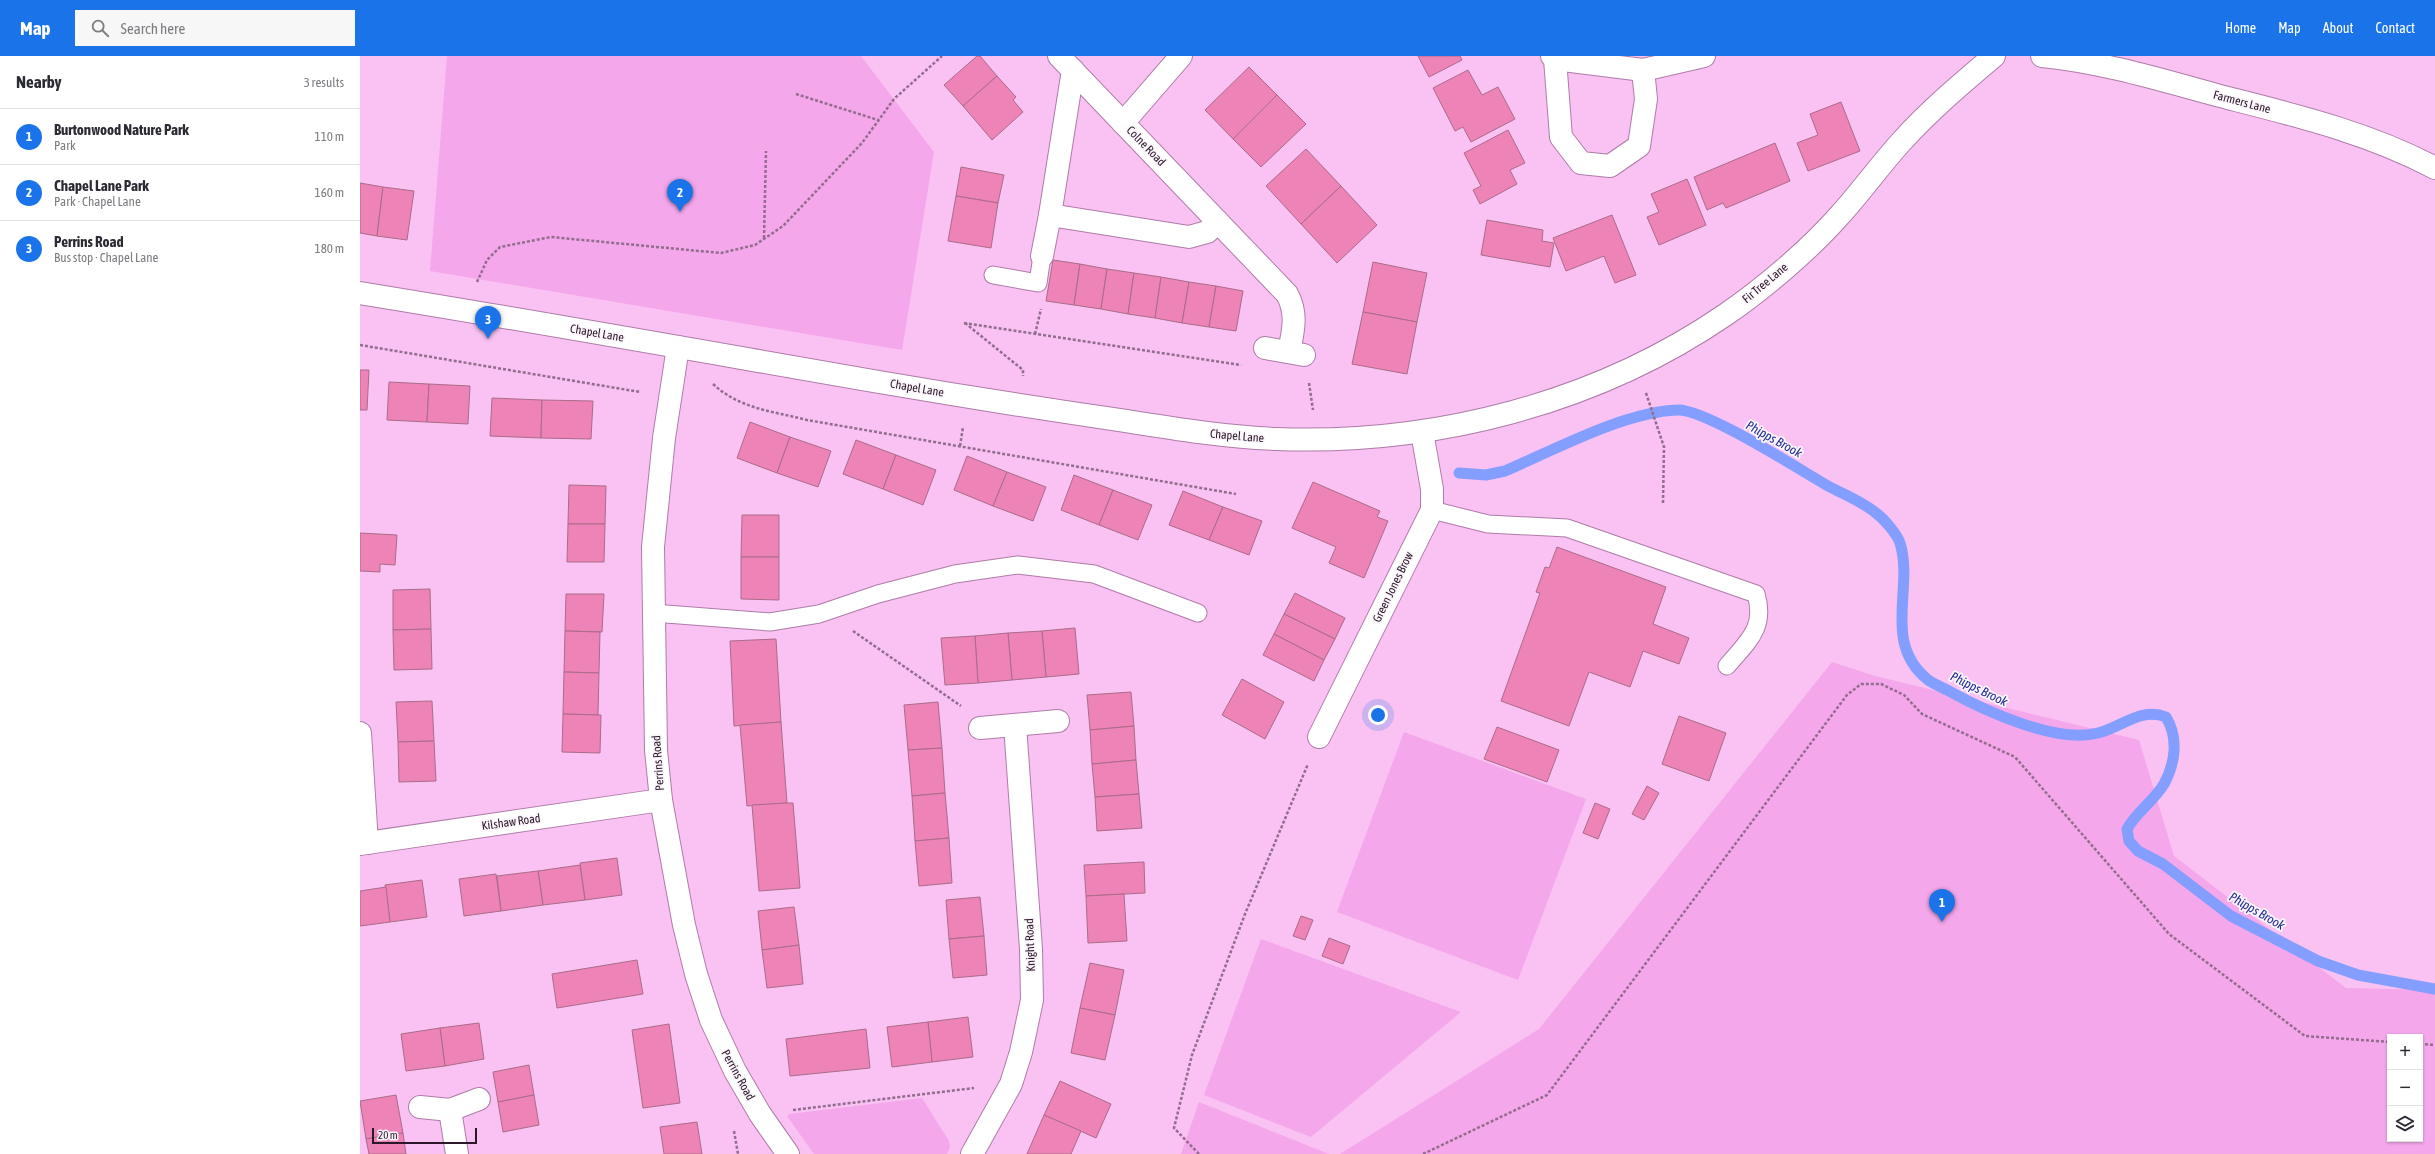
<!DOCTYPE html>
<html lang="en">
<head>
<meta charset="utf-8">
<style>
	body { margin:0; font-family:"Asap Condensed",sans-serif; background:#f7f7f7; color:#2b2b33 }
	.controls { position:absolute; right:12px; bottom:12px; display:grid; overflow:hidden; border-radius:0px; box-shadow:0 1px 3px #0004 }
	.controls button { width:36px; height:36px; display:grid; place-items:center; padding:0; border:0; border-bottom:1px solid #e1e1e2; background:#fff; color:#2b2b33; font:20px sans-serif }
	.scale { position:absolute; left:12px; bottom:10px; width:105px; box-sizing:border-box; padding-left:4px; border:2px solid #2c182a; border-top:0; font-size:11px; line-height:14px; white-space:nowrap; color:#2c182a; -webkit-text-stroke:3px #fbf6fb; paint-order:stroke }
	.you { position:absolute; left:1018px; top:659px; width:14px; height:14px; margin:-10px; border:3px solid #fff; border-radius:50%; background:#1a73e8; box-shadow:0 0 0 6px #1a73e833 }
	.badge { display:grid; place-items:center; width:26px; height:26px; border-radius:50%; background:#1a73e8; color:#fff; font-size:13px; font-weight:700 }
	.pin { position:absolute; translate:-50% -33px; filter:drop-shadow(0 1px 2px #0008) }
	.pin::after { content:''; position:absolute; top:21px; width:14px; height:12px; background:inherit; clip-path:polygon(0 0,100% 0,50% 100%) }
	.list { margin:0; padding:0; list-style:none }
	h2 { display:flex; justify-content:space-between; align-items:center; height:52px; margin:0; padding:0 16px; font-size:17px }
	h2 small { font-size:13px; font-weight:400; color:#7c7c81 }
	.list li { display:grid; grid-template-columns:26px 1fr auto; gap:12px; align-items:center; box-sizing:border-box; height:56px; padding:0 16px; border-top:1px solid #e1e1e2 }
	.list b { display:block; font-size:15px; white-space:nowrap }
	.list p { margin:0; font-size:13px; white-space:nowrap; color:#7c7c81 }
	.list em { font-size:13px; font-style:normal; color:#7c7c81 }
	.icon { flex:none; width:22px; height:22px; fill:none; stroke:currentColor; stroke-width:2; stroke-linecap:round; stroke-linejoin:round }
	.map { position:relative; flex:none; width:2075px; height:1098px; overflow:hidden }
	header { display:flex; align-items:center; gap:24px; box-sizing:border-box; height:56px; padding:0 20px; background:#1a73e8; color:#fff }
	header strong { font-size:19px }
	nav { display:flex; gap:22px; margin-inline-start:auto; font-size:14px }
	.search { width:280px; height:36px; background:#f7f7f7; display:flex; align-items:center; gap:10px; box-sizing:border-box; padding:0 14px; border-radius:0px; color:#7c7c81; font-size:15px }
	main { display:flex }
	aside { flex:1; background:#fff }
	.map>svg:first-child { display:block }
	.green { fill:#f4a7eb; fill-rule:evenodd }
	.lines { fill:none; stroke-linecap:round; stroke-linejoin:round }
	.stream { stroke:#839efe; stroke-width:11 }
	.building { fill:#ed83b7; stroke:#aa6c89 }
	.lane-casing { stroke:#ae7ca8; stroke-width:19 }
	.street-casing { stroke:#ae7ca8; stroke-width:24 }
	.secondary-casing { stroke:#ae7ca8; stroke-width:24 }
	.path { stroke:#926d8d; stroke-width:2.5; stroke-dasharray:3 2; stroke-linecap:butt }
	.lane { stroke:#fff; stroke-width:17 }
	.street { stroke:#fff; stroke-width:22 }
	.secondary { stroke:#fff; stroke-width:22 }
	.labels { text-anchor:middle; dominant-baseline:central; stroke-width:3.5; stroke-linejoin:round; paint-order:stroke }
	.street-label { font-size:12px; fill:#2c182a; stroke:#fbf6fb }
	.water-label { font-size:13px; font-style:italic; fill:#222c97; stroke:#fbf6fb }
</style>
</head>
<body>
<header>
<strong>Map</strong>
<div class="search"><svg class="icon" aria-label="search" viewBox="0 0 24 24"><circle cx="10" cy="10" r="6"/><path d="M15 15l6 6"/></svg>Search here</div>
<nav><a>Home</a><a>Map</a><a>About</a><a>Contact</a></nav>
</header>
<main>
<aside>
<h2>Nearby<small>3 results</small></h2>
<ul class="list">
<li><span class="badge">1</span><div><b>Burtonwood Nature Park</b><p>Park</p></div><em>110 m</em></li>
<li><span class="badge">2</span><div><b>Chapel Lane Park</b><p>Park · Chapel Lane</p></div><em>160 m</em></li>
<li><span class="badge">3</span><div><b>Perrins Road</b><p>Bus stop · Chapel Lane</p></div><em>180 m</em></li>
</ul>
</aside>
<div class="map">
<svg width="2075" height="1098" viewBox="0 0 2075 1098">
	<rect width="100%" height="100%" fill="#f9c2f2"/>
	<!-- green -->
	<g class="green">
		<polygon points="87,0 501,0 574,96 542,294 70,215"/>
		<path d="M1472,606L1515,620L1779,684L1814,800L1986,932L2075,934V1098H980L1179,973ZM2030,981H2060V1083H2030Z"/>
		<polygon points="1044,676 1226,743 1158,924 977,856"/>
		<polygon points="901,883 1101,956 951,1081 844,1039"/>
		<polygon points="562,1042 589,1085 590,1091 587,1098 454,1098 427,1060 429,1058"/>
		<polygon points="839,1046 969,1098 821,1098"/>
	</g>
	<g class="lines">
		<!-- stream -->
		<path class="stream" d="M1099,417L1126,419L1145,415C1194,394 1264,356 1317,354C1344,352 1440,414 1468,430C1483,438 1503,446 1516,457C1524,463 1537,478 1540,487C1554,532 1522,586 1567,623C1573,628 1582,631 1589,635C1625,655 1697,688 1738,677C1762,671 1781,651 1806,661C1819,682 1815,708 1804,728C1794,745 1776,756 1767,773L1769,785L1778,795L1803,808L1871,860L1958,905L1998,919L2075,933"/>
	</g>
	<!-- building -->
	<g class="building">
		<polygon points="617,0 620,0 637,20 603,50 584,29"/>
		<polygon points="1058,0 1100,0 1102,4 1069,21"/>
		<polygon points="889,11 917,39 873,83 845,54"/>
		<polygon points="1108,14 1122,39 1138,31 1155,63 1111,86 1103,71 1095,75 1073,32"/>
		<polygon points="637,20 656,41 653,44 663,56 632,84 603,50"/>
		<polygon points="917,39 946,68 901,111 873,83"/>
		<polygon points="1481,46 1500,95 1448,115 1437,87 1458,79 1450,58"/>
		<polygon points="1148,74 1165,107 1150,114 1157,128 1120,148 1113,134 1121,130 1104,97"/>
		<polygon points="1415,87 1430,125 1366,152 1363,147 1347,154 1334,121"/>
		<polygon points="946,93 981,130 941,168 906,130"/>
		<polygon points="601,111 644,119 638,147 596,140"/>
		<polygon points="1327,123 1346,169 1299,189 1287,161 1299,156 1291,138"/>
		<polygon points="0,127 23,131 17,180 0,177"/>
		<polygon points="981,130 1017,169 977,207 941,168"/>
		<polygon points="23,131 54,135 47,184 17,180"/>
		<polygon points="596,140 638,147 631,192 588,185"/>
		<polygon points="1252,159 1276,219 1255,227 1244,200 1206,215 1193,182"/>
		<polygon points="1127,164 1183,174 1182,185 1194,187 1190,211 1121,199"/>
		<polygon points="693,204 720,208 714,249 686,245"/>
		<polygon points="1013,206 1067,217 1057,266 1003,256"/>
		<polygon points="720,208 747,213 741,253 714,249"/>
		<polygon points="747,213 774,217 768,258 741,253"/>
		<polygon points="774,217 801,221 795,262 768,258"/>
		<polygon points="801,221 829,226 822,267 795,262"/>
		<polygon points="829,226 856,230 849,271 822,267"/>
		<polygon points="856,230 883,235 876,275 849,271"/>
		<polygon points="1003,256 1057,266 1047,318 992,308"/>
		<polygon points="0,314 9,314 7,354 0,354"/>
		<polygon points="29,326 69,328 67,366 27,364"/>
		<polygon points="69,328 110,330 108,368 67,366"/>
		<polygon points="132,342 182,344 181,382 130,380"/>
		<polygon points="182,344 233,345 231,383 181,382"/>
		<polygon points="390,366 430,381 417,417 377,402"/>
		<polygon points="430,381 471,395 458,431 417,417"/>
		<polygon points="496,384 536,399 523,433 483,418"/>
		<polygon points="536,399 576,414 563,449 523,433"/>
		<polygon points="607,400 647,416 633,450 594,434"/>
		<polygon points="647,416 686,431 673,465 633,450"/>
		<polygon points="714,419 753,434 739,469 701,454"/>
		<polygon points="953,426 1020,455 1017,461 1028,465 1004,522 969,507 976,491 932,472"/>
		<polygon points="209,429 246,430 245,468 208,468"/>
		<polygon points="753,434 792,449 778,484 739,469"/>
		<polygon points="823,435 863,451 849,484 809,469"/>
		<polygon points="863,451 902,465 889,499 849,484"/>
		<polygon points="382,459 419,459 419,501 381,501"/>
		<polygon points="208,468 245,468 244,506 207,506"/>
		<polygon points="0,477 37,479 35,509 20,508 20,516 0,515"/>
		<polygon points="1197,491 1306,531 1293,568 1329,582 1319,608 1283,595 1270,631 1229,616 1209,670 1141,645 1180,537 1176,536 1185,511 1189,512"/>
		<polygon points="381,501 419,501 419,544 381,543"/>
		<polygon points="70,533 71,573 33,574 33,534"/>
		<polygon points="935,537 985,562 975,583 924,558"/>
		<polygon points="206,538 244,538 242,576 205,575"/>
		<polygon points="924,558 975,583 964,604 914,578"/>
		<polygon points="715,572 719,618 686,621 682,575"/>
		<polygon points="71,573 72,613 34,614 33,574"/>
		<polygon points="205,575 240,576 239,617 204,616"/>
		<polygon points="682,575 686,621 652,624 648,577"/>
		<polygon points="648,577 652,624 618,627 615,580"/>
		<polygon points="914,578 964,604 954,625 903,599"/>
		<polygon points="615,580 618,627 585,629 581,582"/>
		<polygon points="416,583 421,666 374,670 370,585"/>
		<polygon points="204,616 239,617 238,659 203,658"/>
		<polygon points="882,623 924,646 905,683 862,659"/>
		<polygon points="771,636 774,670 730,674 727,639"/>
		<polygon points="72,645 74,685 38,686 36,646"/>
		<polygon points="578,646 582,692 548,694 544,649"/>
		<polygon points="203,658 241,659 240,697 202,696"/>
		<polygon points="1319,660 1366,677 1349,725 1302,708"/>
		<polygon points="421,666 427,747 387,750 380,669"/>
		<polygon points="774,670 776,704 732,708 730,674"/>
		<polygon points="1137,671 1199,694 1187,726 1124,703"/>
		<polygon points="74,685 76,725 39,726 38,686"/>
		<polygon points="582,692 585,737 552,740 548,694"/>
		<polygon points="776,704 779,738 735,741 732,708"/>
		<polygon points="1287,730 1299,737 1284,764 1272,758"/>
		<polygon points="585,737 589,782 555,785 552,740"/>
		<polygon points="779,738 782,772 737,775 735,741"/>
		<polygon points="427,747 433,747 440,832 399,835 392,749"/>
		<polygon points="1235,747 1250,753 1238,783 1223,777"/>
		<polygon points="589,782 592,827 559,830 555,785"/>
		<polygon points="257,802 262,839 225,844 220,807"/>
		<polygon points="784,806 785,837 726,840 724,809"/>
		<polygon points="220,809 225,844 183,849 178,815"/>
		<polygon points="178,815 183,849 141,855 137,820"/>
		<polygon points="136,818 141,855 104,860 99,823"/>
		<polygon points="62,824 67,861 30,866 25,829"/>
		<polygon points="26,831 30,866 0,870 0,835"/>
		<polygon points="764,838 767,885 728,887 726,840"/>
		<polygon points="620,841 624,880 589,883 586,844"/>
		<polygon points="434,851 439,889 402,894 398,855"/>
		<polygon points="941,860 953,864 945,884 933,880"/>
		<polygon points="624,880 627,919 593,922 589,883"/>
		<polygon points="969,882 990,890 983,908 962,900"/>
		<polygon points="439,889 443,928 407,932 402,894"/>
		<polygon points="277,904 283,938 197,952 192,918"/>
		<polygon points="730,907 764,914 755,959 720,952"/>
		<polygon points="720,952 755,959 745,1004 711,997"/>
		<polygon points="608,961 613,1001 572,1006 568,966"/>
		<polygon points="568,966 572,1006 532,1011 527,971"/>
		<polygon points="119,967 124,1003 85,1010 80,972"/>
		<polygon points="309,968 320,1047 283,1052 272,974"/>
		<polygon points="80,972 85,1010 46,1015 41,978"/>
		<polygon points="506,973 510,1012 430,1020 426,983"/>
		<polygon points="169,1009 174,1039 138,1046 133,1016"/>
		<polygon points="700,1025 751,1048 736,1082 684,1059"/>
		<polygon points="36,1039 43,1077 6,1083 0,1045"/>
		<polygon points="174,1039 179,1069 143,1076 138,1046"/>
		<polygon points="684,1059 721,1075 711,1098 667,1098"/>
		<polygon points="337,1066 342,1098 304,1098 300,1071"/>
		<polygon points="43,1077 46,1098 9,1098 6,1083"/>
	</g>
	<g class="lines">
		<defs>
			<g id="lane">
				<polyline points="633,219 678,227 682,200"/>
				<path d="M1072,454L1128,468L1207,472L1396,538C1406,572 1388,585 1367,610"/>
				<polyline points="293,557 410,566 459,558 518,538 595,518 658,509 734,518 838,557"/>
			</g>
			<g id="street">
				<path d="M699,0L927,238C938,258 933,275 929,296"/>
				<polyline points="1192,0 1195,3 1283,14 1344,0"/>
				<polyline points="1195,3 1201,81 1221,107 1250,110 1279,90 1286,43 1283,14"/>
				<polyline points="713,14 690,159 829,181 847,176 858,166"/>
				<polyline points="763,67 821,0"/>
				<polyline points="682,200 690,159"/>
				<polyline points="318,291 304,382 293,491 296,694 301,744 324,869 336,918 351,964 375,1015 400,1058 428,1098"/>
				<polyline points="905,292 944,299"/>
				<polyline points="620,672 698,665"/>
				<polyline points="0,677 7,787"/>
				<polyline points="959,681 1072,454 1072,433 1062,376"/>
				<polyline points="0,788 301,744"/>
				<polyline points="60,1051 90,1054 119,1043"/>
				<polyline points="90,1054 97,1098"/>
				<polyline points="612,1098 651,1028 661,996 672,944 671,893 655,669"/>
			</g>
			<g id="secondary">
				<path d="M1682,0C1743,6 1801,24 1860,40C1934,59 2007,76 2075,112"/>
				<path d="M0,237C173,265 346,296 519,326C601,340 683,353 766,365C816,373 866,381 916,383C1073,389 1235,348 1365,259C1402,234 1449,194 1479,160C1501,136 1520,109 1542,85C1570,54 1602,27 1634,0"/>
			</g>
		</defs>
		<!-- lane casing -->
		<use href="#lane" class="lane-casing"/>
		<!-- street casing -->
		<use href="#street" class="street-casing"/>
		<!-- secondary casing -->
		<use href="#secondary" class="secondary-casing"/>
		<!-- path -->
		<g class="path">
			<polyline points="436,38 518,64"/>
			<polyline points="404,182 406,95"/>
			<polyline points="117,226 127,204 140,191 191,181 361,197 395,189 423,170 502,87 534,43 582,0"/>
			<polyline points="604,267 881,309"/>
			<polyline points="605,267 663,314 663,320"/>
			<polyline points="675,278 681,253"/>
			<polyline points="0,289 280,336"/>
			<polyline points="949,327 953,354"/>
			<path d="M353,328C380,353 412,355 447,364L876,438"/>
			<polyline points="1286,337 1304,391 1303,447"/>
			<polyline points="600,390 603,371"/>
			<polyline points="493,575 601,650"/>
			<polyline points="2060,988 2075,989"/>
			<polyline points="433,1054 614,1032"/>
			<polyline points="374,1075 378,1098"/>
			<polyline points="839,1098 814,1072 832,999 885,858 948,708"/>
			<polyline points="1063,1098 1187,1039 1487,639 1501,628 1521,628 1544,639 1562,658 1655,701 1809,878 1945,980 2030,986"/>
		</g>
		<!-- lane -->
		<use href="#lane" class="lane"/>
		<!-- street -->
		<use href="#street" class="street"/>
		<!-- secondary -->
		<use href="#secondary" class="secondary"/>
	</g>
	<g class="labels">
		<!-- street labels -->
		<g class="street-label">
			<text transform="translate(1882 46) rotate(15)">Farmers Lane</text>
			<text transform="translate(786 90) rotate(46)">Colne Road</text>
			<text transform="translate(1405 227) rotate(-40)">Fir Tree Lane</text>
			<text transform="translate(237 277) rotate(10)">Chapel Lane</text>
			<text transform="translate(557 332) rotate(10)">Chapel Lane</text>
			<text transform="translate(877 380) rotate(5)">Chapel Lane</text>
			<text transform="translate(1033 531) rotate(-64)">Green Jones Brow</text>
			<text transform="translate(298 707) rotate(-94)">Perrins Road</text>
			<text transform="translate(151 766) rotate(-8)">Kilshaw Road</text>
			<text transform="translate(670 889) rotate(-92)">Knight Road</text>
			<text transform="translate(378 1019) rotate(61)">Perrins Road</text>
		</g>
		<!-- water labels -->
		<g class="water-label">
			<text transform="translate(1414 383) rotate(29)">Phipps Brook</text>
			<text transform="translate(1619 633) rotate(26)">Phipps Brook</text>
			<text transform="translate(1897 855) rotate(30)">Phipps Brook</text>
		</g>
	</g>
</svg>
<div class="controls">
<button>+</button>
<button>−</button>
<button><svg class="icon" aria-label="layers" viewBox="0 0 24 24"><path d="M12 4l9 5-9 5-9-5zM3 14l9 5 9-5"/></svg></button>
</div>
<div class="scale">20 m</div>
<div class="you"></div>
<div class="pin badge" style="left:1582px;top:866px">1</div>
<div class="pin badge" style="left:320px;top:156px">2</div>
<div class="pin badge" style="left:128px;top:283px">3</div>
</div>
</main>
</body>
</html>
